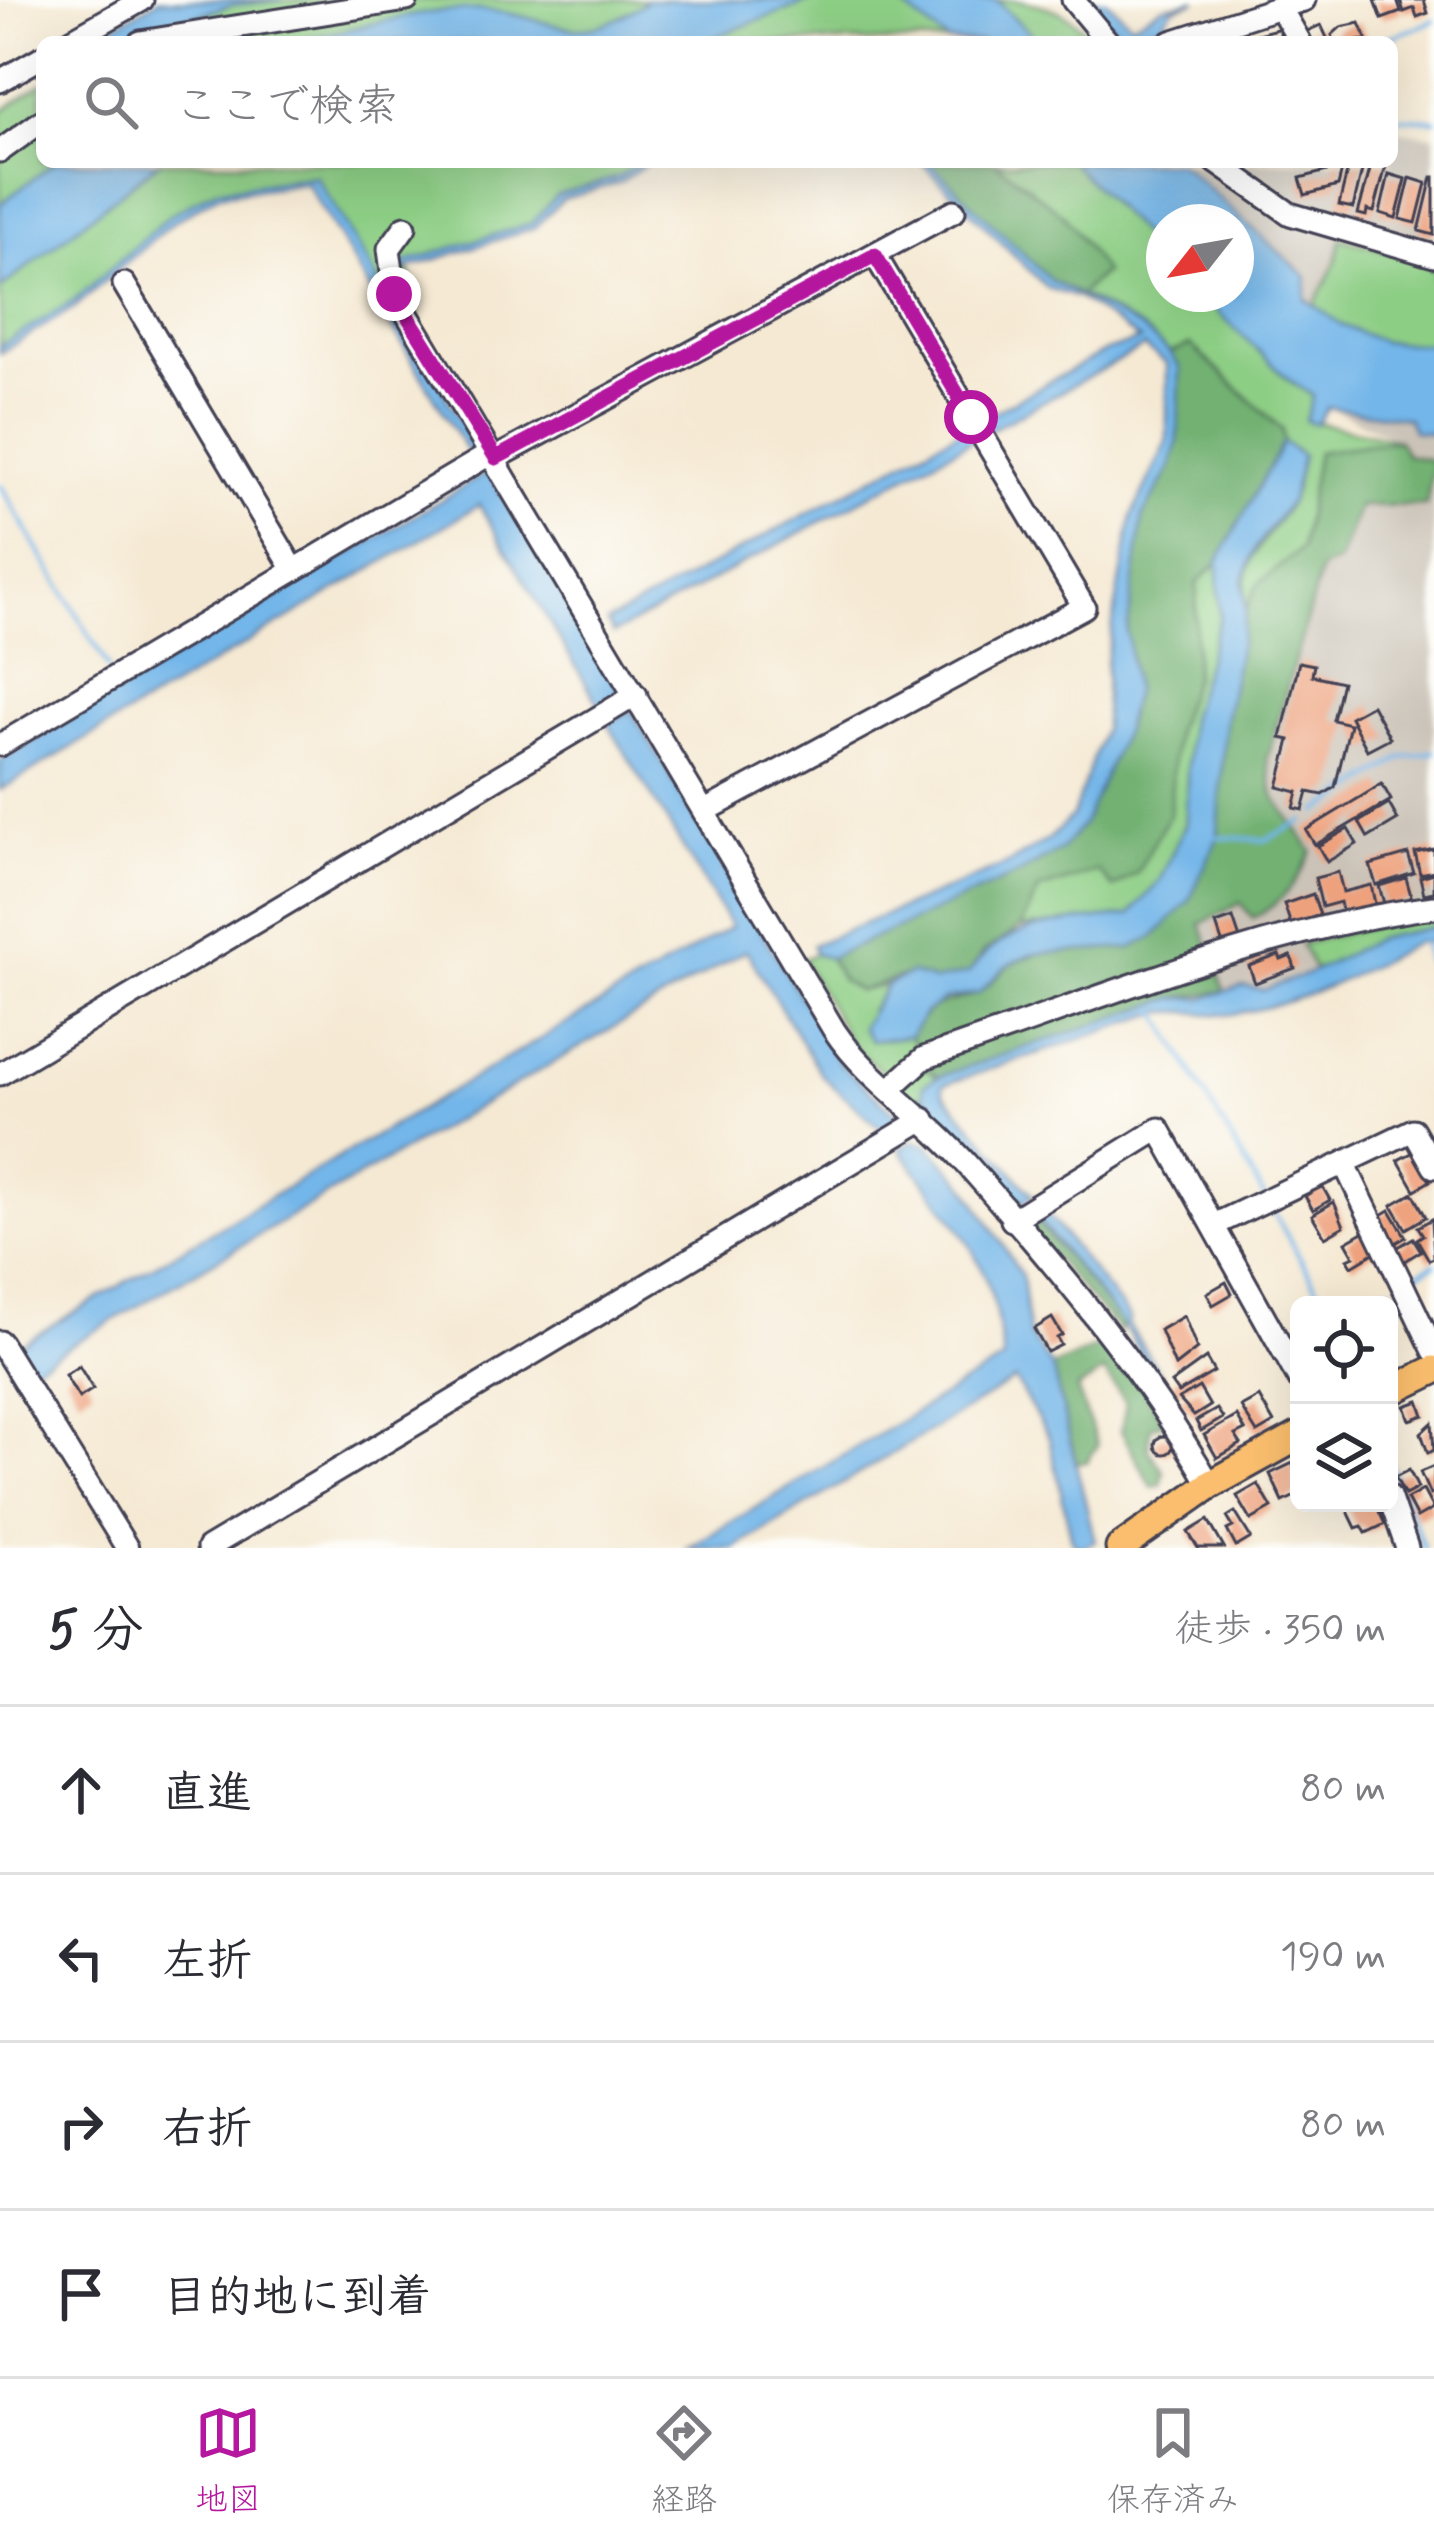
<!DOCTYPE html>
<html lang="ja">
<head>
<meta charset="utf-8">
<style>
	body { margin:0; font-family:Mynerve,"Klee One",sans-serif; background:#f2f2f3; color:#2b2b33 }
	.controls { position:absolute; right:36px; bottom:36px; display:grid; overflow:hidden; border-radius:18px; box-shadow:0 12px 48px #0002 }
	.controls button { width:108px; height:108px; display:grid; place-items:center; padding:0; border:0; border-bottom:3px solid #e1e1e2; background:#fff; color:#2b2b33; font:60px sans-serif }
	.compass { position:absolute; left:1146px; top:204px; width:108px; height:108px; border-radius:50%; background:#fff; box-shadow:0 12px 48px #0002; rotate:239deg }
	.stop { position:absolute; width:36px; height:36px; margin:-27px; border:9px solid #b5179e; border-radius:50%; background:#fff }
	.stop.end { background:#b5179e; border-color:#fff; box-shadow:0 3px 12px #0008 }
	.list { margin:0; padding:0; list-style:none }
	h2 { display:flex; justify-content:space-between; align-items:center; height:156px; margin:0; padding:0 48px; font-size:51px }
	h2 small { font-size:39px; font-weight:400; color:#7c7c81 }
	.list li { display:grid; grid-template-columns:78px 1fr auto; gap:36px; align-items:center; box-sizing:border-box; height:168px; padding:0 48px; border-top:3px solid #e1e1e2 }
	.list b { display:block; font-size:45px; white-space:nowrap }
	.list em { font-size:39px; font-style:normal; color:#7c7c81 }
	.icon { flex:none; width:66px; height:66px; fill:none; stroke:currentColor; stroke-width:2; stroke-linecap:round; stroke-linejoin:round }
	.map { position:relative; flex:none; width:1434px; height:1548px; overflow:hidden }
	.search { position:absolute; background:#fff; box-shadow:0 12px 48px #0002; left:36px; right:36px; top:36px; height:132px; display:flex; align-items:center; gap:30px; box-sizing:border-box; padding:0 42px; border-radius:18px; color:#7c7c81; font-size:45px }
	.sheet { height:828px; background:#fff }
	nav { display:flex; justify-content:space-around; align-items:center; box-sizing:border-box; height:168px; border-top:3px solid #e1e1e2; background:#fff; font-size:33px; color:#7c7c81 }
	nav a { display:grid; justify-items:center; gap:6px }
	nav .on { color:#b5179e }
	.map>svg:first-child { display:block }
	.industrial { fill:#cbc3b8 }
	.green { fill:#8dce85; stroke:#587860; stroke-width:3 }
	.forest { fill:#72b172; stroke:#4a6a56; stroke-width:3 }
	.water { fill:#73b6e9; stroke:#4a6c92; stroke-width:3 }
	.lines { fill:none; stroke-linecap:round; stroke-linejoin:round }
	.stream { stroke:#73b6e9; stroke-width:4.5 }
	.building { fill:#eea17d }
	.minor-casing { stroke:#424052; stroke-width:27 }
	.major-casing { stroke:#424052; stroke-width:33 }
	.minor { stroke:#fff; stroke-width:21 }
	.major { stroke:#fabe6e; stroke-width:27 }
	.route { stroke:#b5179e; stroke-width:15 }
</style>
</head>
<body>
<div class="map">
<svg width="1434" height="1548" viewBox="0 0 1434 1548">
	<rect width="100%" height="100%" fill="#fdfcf7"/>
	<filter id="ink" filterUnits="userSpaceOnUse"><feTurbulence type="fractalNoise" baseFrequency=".00833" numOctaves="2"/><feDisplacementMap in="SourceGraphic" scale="24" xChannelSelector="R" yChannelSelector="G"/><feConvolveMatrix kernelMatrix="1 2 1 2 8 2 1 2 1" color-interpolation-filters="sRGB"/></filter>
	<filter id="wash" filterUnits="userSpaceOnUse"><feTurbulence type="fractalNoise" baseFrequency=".004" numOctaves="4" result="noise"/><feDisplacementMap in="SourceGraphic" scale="48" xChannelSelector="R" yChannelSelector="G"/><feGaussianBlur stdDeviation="2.7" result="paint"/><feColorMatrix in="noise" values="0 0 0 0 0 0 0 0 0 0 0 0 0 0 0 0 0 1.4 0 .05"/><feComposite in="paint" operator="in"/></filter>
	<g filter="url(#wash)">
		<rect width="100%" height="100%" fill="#f5e9d3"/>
		<!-- industrial -->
		<g class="industrial">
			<polygon points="1392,130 1434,136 1434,262 1341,239 1336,263 1434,344 1434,461 1406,455 1398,440 1328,407 1236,294 1236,222 1164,222 1071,162 1209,162 1242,186 1245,162 1392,162"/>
			<polygon points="1434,477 1434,936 1419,934 1313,983 1228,997 1201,924 1241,903 1252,918 1311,851 1274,795 1267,758 1321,568 1339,561 1359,506 1426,505"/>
		</g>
		<!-- green -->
		<g class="green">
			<polygon points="283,0 671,0 587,42 412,16 315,42 105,42 232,5"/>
			<polygon points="754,0 932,0 976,42 694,42"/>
			<path d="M996,0C1034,0 1072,8 1093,42H1039Z"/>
			<polygon points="42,83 42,162 87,162 0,226 0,113"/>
			<polygon points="159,162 640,162 619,177 558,195 532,223 400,264 400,271 410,272 418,315 404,325 315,176 216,190 171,214 75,300 0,346 0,289"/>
			<path d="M995,162H1091L1164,248V294H1202L1287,379L1313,396L1306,420L1398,440L1317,452L1301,549L1257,585L1246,611C1240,555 1263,547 1289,504C1297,490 1298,471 1302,455L1283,442L1282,429L1191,345L1170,353L1142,329L1080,294L1104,273L1028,186Z"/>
			<polygon points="1178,162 1307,277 1304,298 1314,305 1336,263 1341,239 1434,262 1434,375 1316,342 1236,222"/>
			<polygon points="1218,562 1220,618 1189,720 1186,823 1160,880 1131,915 1020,928 1039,890 1098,871 1170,814 1175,730 1194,677 1197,583"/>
			<polygon points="1434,912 1434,927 1376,939 1315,971 1301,944"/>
			<polygon points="814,954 829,958 841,980 859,991 887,985 870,1011 871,1041 910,1036 923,1066 938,1077 924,1085 924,1096 909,1096 852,1045 802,959"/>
		</g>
		<!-- forest -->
		<g class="forest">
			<polygon points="929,162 995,162 1064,215 1104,272 1080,294 1051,281"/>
			<polygon points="1190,345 1282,430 1283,442 1218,562 1197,583 1194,677 1175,730 1170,814 1137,873 1113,888 1098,871 1039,890 1020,928 984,952 969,973 934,981 912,973 859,991 841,980 829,958 1020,873 1061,849 1123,734 1134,691 1127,632 1136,561 1143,515 1170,469 1180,368 1170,353"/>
			<path d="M1398,440L1406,455L1434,461L1426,505L1359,506L1339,561L1321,569L1267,758L1274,796L1312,851C1297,883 1284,902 1253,918L1240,903L1201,924L1225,991L1174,998L938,1077L923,1066L910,1036C936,994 938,1009 977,993C990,988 998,971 1012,964C1047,945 1092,948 1131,948L1218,837L1225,722L1246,611L1257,585L1301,549L1317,452Z"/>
			<polygon points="909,1096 924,1096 950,1120 1122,1323 1120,1332"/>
			<polygon points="1101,1345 1143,1387 1164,1423 1151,1427 1148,1450 1164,1471 1161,1485 1152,1487 1121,1431 1126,1403 1104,1372 1077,1389 1098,1445 1087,1462 1076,1462 1052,1367"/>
		</g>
		<!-- water -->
		<g class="water">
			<polygon points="159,0 283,0 232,5 105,42 85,42"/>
			<path d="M648,0H813L701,42H295C354,29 419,8 480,10C556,14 572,55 648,0Z"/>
			<polygon points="881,0 996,0 1039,42 948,42 902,5"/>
			<polygon points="1090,0 1106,0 1132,24 1162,7 1197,0 1172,9 1161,25 1126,34 1108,23"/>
			<polygon points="55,162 159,162 0,289 0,204"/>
			<polygon points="640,162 649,162 621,182 563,199 534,228 400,271 400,264 532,223 557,195 619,177"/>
			<polygon points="921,162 929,162 1051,281 1142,329 1170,353 1180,368 1178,442 1170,469 1143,515 1127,632 1134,691 1123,733 1084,823 1062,849 1020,873 829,958 814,954 812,945 1008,864 1049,839 1073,815 1104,727 1106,662 1132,516 1167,442 1167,364 1144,347 613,634 607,622 1106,351 1140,340 1078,298 1047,288"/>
			<polygon points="1071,162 1178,162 1307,277 1305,299 1343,326 1383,342 1434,344 1434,434 1413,431 1407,418 1328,407 1316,424 1305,420 1313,396 1288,379 1199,294 1236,294 1236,222 1164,222 1164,258"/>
			<polygon points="316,176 478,451 469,455 306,183 218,195 173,222 75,307 0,353 0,346 75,300 171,214 216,190"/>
			<path d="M1283,442L1302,456L1291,500L1256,547L1243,580L1246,611L1225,722L1218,837L1189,901L1155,936L1131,948L1031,954L1005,967L979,993L945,999L925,1013L910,1036L871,1041L861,1028L887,985L912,973L934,981L969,973C1010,916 1067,925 1130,915L1160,880L1186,823L1189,719L1220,618L1218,562Z"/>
			<polygon points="488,472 620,691 599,705 479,505 0,790 0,761"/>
			<polygon points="631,710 840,1064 901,1118 885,1132 822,1076 746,950 30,1369 17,1346 731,927 608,724"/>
			<path d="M1434,927V942H1417C1356,975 1302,1004 1233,1014C1208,1017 1184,1008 1158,1013L943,1085V1092L1033,1195L1023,1202L924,1096L923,1085L938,1077L1174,998H1204L1243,986L1264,990L1315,971L1376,939Z"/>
			<path d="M913,1141L927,1144L965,1184L1022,1276L1029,1335L1052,1367L1095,1541L1079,1548L1072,1540L1049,1438L1015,1380L735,1548H688L1003,1360C994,1256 958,1229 900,1149Z"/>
			<polygon points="1045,1211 1130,1318 1128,1324 1162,1376 1156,1380 1122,1323 1037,1218"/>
		</g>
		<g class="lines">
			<!-- stream -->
			<g class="stream">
				<polyline points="1378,42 1434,21"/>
				<polyline points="1392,117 1434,120"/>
				<polyline points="0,485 109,668"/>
				<polyline points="1318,812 1402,758 1434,752"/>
				<polyline points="1218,837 1265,840 1303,821"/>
				<polyline points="1423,942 1434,985"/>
				<polyline points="1158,1013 1264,1196"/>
				<polyline points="1270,1206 1327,1305"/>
				<polyline points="1410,1278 1434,1264"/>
				<polyline points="1337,1305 1350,1296 1392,1288"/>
				<polyline points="1389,1463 1424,1548"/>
			</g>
		</g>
		<g id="blocks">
			<!-- building -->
			<g class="building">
				<polygon points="1375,0 1397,0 1401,12 1382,19"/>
				<polygon points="1400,0 1424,0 1428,13 1417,17 1414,8 1404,12"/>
				<polygon points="1360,23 1367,40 1334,42 1332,35 1341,27"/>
				<polygon points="1321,25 1329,42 1309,42 1305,32"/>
				<polygon points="1281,28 1279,41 1250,42 1249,36"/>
				<polygon points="1333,162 1344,162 1338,186 1305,195 1300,178 1335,169"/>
				<polygon points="1364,162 1353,208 1339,205 1349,164"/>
				<polygon points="1372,162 1387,162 1374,212 1367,210 1366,216 1358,214"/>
				<polygon points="1389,174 1406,179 1396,218 1380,213"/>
				<polygon points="1432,177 1434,177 1434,235 1419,231"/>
				<polygon points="1410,178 1426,183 1416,223 1400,219"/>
				<polygon points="1299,662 1314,665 1312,675 1342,682 1333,720 1350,724 1335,787 1323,795 1308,792 1303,810 1294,808 1298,792 1278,787 1290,740 1281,738"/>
				<polygon points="1372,705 1390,738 1367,750 1350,717"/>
				<polygon points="1382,784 1391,800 1315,845 1306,830"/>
				<polygon points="1389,804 1398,820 1368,838 1359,822"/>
				<polygon points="1348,829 1357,844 1327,862 1318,846"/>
				<polygon points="1434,849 1434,871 1420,874 1415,853"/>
				<polygon points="1408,854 1414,873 1376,885 1370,865"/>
				<polygon points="1338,872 1343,892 1371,885 1376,908 1343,915 1340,902 1322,907 1315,878"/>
				<polygon points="1434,873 1434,892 1424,894 1420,877"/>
				<polygon points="1406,878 1412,899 1385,907 1379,886"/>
				<polygon points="1313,894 1320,915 1291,925 1284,904"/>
				<polygon points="1233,918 1240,939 1223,945 1216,924"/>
				<polygon points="1279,955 1281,960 1291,956 1295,968 1255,983 1249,966"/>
				<polygon points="1414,1152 1430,1181 1415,1190 1398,1160"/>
				<polygon points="1322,1186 1330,1200 1313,1210 1305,1196"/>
				<polygon points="1413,1193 1426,1217 1406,1229 1392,1205"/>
				<polygon points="1334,1202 1344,1226 1325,1237 1312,1215"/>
				<polygon points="1390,1210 1406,1237 1392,1245 1380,1216"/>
				<polygon points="1432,1219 1434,1258 1429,1260 1417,1239 1423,1235 1418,1227"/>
				<polygon points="1365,1231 1377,1251 1352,1266 1348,1259 1354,1256 1346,1242"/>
				<polygon points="1413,1238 1421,1251 1398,1265 1390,1252"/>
				<polygon points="1226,1282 1232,1294 1213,1305 1207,1293"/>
				<polygon points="1184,1316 1197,1349 1175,1366 1160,1330"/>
				<polygon points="1052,1318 1062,1335 1057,1338 1061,1345 1047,1352 1034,1329"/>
				<polygon points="1206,1358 1214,1372 1178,1393 1171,1383"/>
				<polygon points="79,1366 93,1389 79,1398 65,1375"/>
				<polygon points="1199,1387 1210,1406 1194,1416 1179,1399"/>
				<polygon points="1259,1397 1274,1423 1257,1433 1241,1407"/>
				<polygon points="1419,1401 1424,1415 1410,1420 1405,1406"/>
				<polygon points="1217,1409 1223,1418 1201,1431 1196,1421"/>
				<polygon points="1237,1416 1245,1430 1235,1435 1241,1444 1217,1458 1204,1435"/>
				<polygon points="1432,1423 1434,1450 1428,1453 1421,1433"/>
				<circle cx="1164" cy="1445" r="9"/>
				<polygon points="1293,1463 1299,1494 1283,1502 1270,1474"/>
				<polygon points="1434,1466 1434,1493 1430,1495 1420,1472"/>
				<polygon points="1409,1470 1418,1488 1405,1495 1395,1477"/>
				<polygon points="1258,1484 1272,1508 1251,1520 1237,1496"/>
				<polygon points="1423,1490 1433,1509 1417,1518 1407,1499"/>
				<polygon points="1344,1503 1375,1503 1385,1524 1366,1533 1362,1526 1356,1528"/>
				<polygon points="1235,1512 1251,1538 1236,1547 1227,1530 1233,1527 1227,1517"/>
				<polygon points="1208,1520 1224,1548 1198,1548 1188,1532"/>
			</g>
		</g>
	</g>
	<g filter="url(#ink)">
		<use href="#blocks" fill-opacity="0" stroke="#424052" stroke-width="3"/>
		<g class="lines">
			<defs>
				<g id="minor">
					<polyline points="1073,0 1108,42"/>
					<polyline points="68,42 142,0"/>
					<polyline points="140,42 407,0"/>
					<polyline points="1171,42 1280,7"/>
					<polyline points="1300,42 1280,7 1304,0"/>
					<polyline points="0,81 42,57"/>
					<polyline points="0,151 42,121"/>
					<polyline points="1216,162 1290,214 1434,256"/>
					<path d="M405,227L389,249L395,294L834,1030C868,1081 924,1115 964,1161C1053,1262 1144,1369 1210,1485"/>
					<polyline points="124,284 294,570"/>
					<polyline points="0,745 483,458 496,458 954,211"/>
					<polyline points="705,811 1084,607 875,255"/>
					<polyline points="0,1074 636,695"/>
					<path d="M892,1087L924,1058C1086,1004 1264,928 1434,907"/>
					<polyline points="1344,1163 1434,1351"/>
					<polyline points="1012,1220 1159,1129 1299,1379"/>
					<polyline points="1214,1225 1413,1130 1434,1167"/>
					<polyline points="0,1342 127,1548"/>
					<polyline points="1389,1496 1407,1548"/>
					<polyline points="208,1548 924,1119"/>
				</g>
				<g id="major">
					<polyline points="1389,1392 1434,1370"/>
					<polyline points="1120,1548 1210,1485 1299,1436"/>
				</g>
			</defs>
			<!-- minor casing -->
			<use href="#minor" class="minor-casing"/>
			<!-- major casing -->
			<use href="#major" class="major-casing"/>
			<!-- minor -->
			<use href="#minor" class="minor"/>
			<!-- major -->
			<use href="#major" class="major"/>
		</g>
	</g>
	<g class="lines" filter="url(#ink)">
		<!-- route -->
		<polyline class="route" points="394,294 496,458 875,255 971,417"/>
	</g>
</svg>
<div class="controls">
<button><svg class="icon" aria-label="locate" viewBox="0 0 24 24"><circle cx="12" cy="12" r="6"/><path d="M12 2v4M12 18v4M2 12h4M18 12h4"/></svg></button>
<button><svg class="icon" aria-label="layers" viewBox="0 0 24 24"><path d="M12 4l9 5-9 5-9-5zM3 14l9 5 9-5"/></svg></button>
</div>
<svg class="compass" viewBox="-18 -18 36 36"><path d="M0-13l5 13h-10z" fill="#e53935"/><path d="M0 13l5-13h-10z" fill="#7c7c81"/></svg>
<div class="stop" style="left:971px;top:417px"></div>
<div class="stop end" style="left:394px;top:294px"></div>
<div class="search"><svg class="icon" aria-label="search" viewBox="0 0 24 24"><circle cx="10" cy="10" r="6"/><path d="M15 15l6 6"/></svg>ここで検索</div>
</div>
<section class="sheet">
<h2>5 分<small>徒歩 · 350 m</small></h2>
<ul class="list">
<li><svg class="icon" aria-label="ahead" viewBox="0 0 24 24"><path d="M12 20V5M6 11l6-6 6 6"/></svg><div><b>直進</b></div><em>80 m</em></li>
<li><svg class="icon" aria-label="left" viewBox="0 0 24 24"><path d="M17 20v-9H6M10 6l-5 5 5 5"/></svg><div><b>左折</b></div><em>190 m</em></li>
<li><svg class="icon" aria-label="right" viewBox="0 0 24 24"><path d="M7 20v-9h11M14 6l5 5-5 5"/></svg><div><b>右折</b></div><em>80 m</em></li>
<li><svg class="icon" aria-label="arrive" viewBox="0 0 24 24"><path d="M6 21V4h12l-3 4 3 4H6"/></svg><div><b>目的地に到着</b></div></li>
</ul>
</section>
<nav>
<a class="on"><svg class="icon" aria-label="map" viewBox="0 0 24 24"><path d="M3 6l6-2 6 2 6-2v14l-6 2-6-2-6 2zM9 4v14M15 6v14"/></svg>地図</a>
<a><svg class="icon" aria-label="directions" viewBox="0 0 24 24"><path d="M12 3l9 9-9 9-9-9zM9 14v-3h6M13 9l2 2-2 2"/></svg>経路</a>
<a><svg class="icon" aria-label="saved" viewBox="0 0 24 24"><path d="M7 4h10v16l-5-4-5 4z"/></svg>保存済み</a>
</nav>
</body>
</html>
